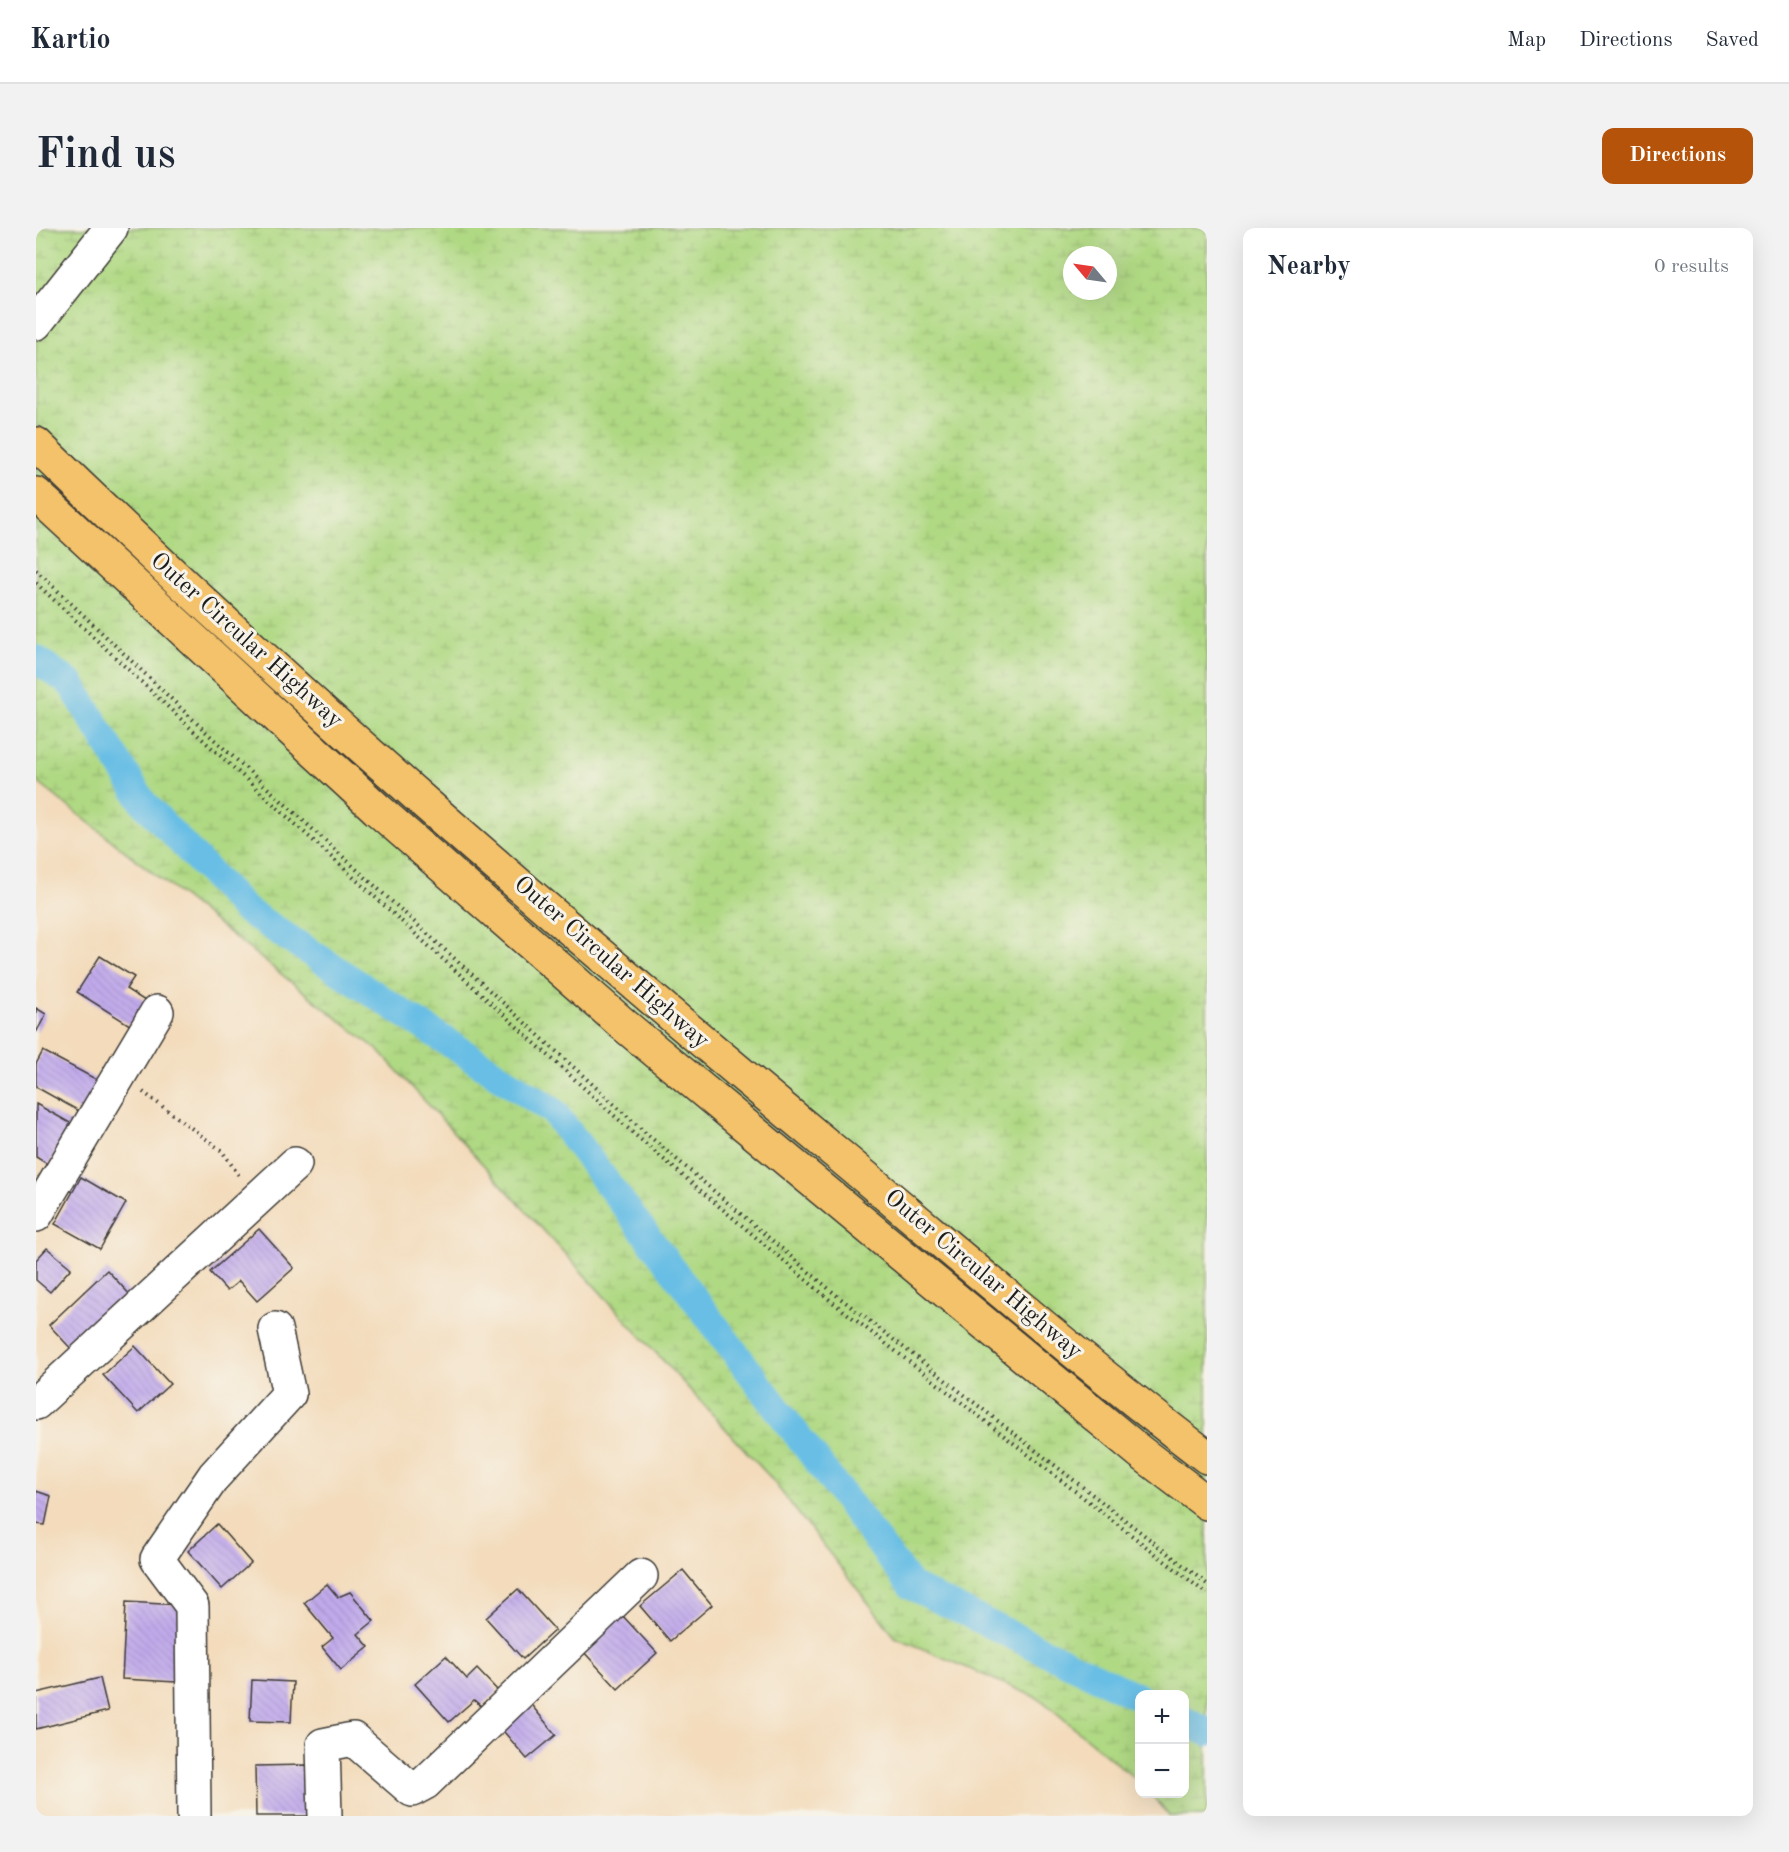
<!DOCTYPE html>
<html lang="en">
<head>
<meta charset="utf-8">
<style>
	body { margin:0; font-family:"Old Standard TT",serif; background:#f2f2f3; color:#1f2937 }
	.controls { position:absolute; right:18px; bottom:18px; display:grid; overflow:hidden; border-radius:12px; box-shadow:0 6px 24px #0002 }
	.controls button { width:54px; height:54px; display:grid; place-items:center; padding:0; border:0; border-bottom:2px solid #e0e1e3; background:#fff; color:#1f2937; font:30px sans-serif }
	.compass { position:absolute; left:1027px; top:18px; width:54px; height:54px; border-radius:50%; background:#fff; box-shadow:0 6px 24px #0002; rotate:299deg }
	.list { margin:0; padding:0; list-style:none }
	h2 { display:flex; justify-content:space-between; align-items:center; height:78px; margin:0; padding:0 24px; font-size:26px }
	h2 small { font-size:20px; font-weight:400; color:#747a83 }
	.map { position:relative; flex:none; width:1171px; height:1588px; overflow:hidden; border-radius:12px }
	header { display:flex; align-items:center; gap:36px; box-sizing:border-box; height:84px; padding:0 30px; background:#fff; border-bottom:2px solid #e0e1e3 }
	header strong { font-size:28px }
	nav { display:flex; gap:33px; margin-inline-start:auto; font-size:21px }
	.intro { display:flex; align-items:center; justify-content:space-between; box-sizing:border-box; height:144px; padding:0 36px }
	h1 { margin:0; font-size:42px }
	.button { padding:15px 27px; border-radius:12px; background:#b45309; color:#fff; font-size:21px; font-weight:700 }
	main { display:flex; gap:36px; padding:0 36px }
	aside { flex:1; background:#fff; border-radius:12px; box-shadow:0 6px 24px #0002 }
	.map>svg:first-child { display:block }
	.wetland { fill:url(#wetland-marsh); stroke:#667a50; stroke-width:1.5; fill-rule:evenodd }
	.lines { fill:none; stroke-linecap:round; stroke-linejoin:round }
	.canal { stroke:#68bee5; stroke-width:28 }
	.building { fill:url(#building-back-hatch) }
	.minor-casing { stroke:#3c3934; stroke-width:36 }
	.tertiary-casing { stroke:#3c3934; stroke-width:36 }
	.motorway-casing { stroke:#3c3934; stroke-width:36 }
	.path { stroke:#3c3934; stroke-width:4; stroke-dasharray:1.5 4.5; stroke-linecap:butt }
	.minor { stroke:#fff; stroke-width:33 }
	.tertiary { stroke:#fff; stroke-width:33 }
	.motorway { stroke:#f3c26a; stroke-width:33 }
	.labels { text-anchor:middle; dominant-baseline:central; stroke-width:6; stroke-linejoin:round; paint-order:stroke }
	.street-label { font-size:24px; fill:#1c1c1c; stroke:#f7f3e8 }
</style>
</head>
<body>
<header>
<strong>Kartio</strong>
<nav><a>Map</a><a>Directions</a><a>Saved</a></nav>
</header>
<div class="intro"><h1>Find us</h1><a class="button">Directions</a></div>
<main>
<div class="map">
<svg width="1171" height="1588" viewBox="0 0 1171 1588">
	<defs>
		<pattern id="wetland-marsh" width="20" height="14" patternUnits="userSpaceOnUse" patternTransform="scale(1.5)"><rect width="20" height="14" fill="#b0d984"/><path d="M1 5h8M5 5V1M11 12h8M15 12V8" fill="none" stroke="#97ba71"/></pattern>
		<pattern id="building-back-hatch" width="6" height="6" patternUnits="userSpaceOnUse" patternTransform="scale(1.5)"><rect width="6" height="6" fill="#c1aaeb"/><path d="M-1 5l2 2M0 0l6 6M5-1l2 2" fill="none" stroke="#a592c9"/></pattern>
	</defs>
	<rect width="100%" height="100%" fill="#f7f3e8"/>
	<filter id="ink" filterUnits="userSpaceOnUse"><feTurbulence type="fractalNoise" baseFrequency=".0167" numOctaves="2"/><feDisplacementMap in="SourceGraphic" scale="12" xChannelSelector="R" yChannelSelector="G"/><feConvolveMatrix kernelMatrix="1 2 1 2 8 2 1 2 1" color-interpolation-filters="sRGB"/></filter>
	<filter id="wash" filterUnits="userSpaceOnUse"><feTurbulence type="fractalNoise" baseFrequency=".008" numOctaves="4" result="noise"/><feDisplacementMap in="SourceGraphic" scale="24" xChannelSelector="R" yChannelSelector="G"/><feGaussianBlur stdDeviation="1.35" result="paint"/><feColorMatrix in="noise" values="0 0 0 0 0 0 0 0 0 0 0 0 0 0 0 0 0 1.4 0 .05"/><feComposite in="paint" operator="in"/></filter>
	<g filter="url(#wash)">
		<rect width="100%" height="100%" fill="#f3dbbb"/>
		<!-- wetland -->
		<path class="wetland" d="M0,0H1171V1588H1133L1115,1566H1148V1466H1104L1103,1554L1004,1471L859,1409L733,1248L343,823L0,553ZM1036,27H1072V63H1036Z"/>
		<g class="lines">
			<!-- canal -->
			<g class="canal">
				<polyline points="0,431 35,456 107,574 208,681 517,883 875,1358 1104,1470"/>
				<polyline points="1148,1492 1171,1504"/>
			</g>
		</g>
		<g id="blocks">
			<!-- building -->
			<g class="building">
				<polygon points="64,728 98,749 90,761 114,776 100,801 41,764"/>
				<polygon points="0,780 10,786 0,805"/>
				<polygon points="7,823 67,855 50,887 0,859 0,836"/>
				<polygon points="0,876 36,896 13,937 0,929"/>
				<polygon points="45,949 90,975 64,1021 19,996"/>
				<polygon points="223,1001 258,1040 221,1073 203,1053 191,1063 174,1044"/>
				<polygon points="11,1020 35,1040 14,1064 0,1052 0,1032"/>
				<polygon points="71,1042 97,1070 39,1125 13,1097"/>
				<polygon points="99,1118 134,1156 102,1185 67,1147"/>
				<polygon points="0,1263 15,1268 9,1297 0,1296"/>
				<polygon points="181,1296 215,1335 186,1361 152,1323"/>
				<polygon points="647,1342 676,1377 634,1413 604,1378"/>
				<polygon points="291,1356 302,1369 314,1364 338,1393 322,1406 333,1419 305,1442 286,1419 297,1410 268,1375"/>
				<polygon points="482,1361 519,1402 487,1431 450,1390"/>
				<polygon points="90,1374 144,1377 140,1454 86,1451"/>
				<polygon points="585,1386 621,1425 582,1461 546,1422"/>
				<polygon points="410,1428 431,1451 441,1441 462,1463 445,1478 438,1472 413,1494 379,1456"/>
				<polygon points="64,1450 72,1483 0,1501 0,1465"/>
				<polygon points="216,1452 257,1454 255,1494 214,1493"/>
				<polygon points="492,1473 520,1507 491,1531 463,1498"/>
				<polygon points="272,1537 272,1588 220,1588 219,1538"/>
			</g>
		</g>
	</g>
	<g filter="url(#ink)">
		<use href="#blocks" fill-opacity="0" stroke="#3c3934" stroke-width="1.5"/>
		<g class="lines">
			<defs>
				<g id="minor">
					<polyline points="0,987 121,784"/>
					<polyline points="0,1175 259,936"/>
					<polyline points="158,1588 156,1378 121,1331 178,1248 253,1166 239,1101"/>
					<polyline points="289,1588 287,1517 317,1511 376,1562 389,1555 605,1348"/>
				</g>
				<polyline id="tertiary" points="0,95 75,0"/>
				<g id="motorway">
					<path d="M0,216C255,464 524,696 798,923C922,1026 1043,1132 1171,1229"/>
					<polyline points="0,266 341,581 588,797 1104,1224 1171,1275"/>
				</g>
			</defs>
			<!-- minor casing -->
			<use href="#minor" class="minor-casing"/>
			<!-- tertiary casing -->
			<use href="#tertiary" class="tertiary-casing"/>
			<!-- motorway casing -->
			<use href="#motorway" class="motorway-casing"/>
			<!-- path -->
			<g class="path">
				<polyline points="0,342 170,504 612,907 799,1066 1171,1356"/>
				<polyline points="0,355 165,510 606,913 794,1072 1171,1366"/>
				<polyline points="107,864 186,923 204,949"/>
			</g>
			<!-- minor -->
			<use href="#minor" class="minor"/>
			<!-- tertiary -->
			<use href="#tertiary" class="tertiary"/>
			<!-- motorway -->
			<use href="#motorway" class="motorway"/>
		</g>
	</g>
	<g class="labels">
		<!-- street labels -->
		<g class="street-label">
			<text transform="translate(210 413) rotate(42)">Outer Circular Highway</text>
			<text transform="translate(575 735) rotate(41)">Outer Circular Highway</text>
			<text transform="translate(947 1047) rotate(40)">Outer Circular Highway</text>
		</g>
	</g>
</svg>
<div class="controls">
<button>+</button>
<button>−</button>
</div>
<svg class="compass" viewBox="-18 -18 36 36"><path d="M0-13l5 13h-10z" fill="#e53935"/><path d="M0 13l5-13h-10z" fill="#747a83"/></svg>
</div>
<aside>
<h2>Nearby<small>0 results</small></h2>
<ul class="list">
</ul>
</aside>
</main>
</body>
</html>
